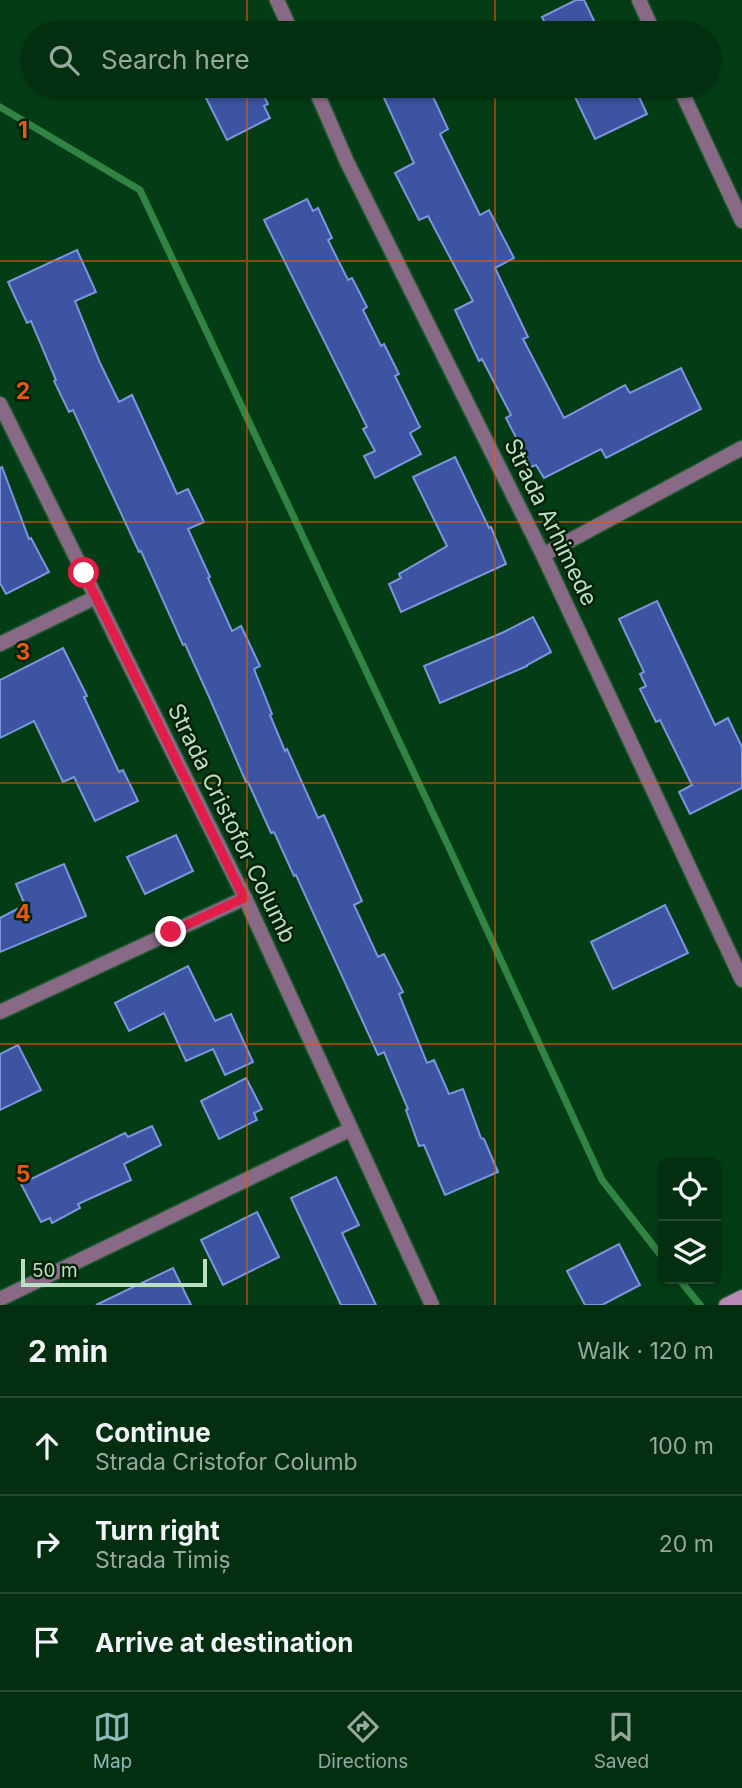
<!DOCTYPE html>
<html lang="en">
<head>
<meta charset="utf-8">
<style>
	body { margin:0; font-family:Inter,sans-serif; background:#0d3619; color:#f1f3f6 }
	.controls { position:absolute; right:21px; bottom:21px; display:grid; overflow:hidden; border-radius:10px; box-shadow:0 2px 5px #0004 }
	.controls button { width:63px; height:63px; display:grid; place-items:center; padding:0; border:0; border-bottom:2px solid #244a30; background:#032e10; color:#f1f3f6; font:35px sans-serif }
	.scale { position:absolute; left:21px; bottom:18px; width:186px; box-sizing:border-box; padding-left:7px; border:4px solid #bddfc1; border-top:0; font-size:19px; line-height:24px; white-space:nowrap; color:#bddfc1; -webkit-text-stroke:5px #042009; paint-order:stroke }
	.stop { position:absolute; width:21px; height:21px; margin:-16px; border:5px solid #e11d48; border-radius:50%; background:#fff }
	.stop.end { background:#e11d48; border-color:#fff; box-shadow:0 2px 7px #0008 }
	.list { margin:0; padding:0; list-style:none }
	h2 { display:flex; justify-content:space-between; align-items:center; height:91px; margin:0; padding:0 28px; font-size:30px }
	h2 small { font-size:23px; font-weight:400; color:#97a89f }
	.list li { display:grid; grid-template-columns:46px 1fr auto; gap:21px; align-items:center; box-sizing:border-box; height:98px; padding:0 28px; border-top:2px solid #244a30 }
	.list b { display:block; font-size:26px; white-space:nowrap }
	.list p { margin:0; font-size:23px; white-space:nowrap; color:#97a89f }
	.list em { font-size:23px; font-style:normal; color:#97a89f }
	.icon { flex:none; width:38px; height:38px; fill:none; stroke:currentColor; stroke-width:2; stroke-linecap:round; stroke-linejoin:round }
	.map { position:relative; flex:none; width:742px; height:1305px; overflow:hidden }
	.search { position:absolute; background:#032e10; box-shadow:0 2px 5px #0004; left:21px; right:21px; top:21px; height:77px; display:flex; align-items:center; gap:18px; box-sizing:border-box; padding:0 24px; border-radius:38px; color:#97a89f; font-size:26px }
	.sheet { height:385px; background:#032e10 }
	nav { display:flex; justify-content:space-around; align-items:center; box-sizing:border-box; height:98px; border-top:2px solid #244a30; background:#032e10; font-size:19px; color:#97a89f }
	nav a { display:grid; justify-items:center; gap:4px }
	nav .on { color:#8bbbb9 }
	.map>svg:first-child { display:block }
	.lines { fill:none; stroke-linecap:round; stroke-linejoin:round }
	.stream { stroke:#318443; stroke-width:7 }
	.building { fill:#3c54a1; stroke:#7b96dd; stroke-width:2 }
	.street-casing { stroke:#255a34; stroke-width:17 }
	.secondary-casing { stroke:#255a34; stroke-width:17 }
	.street { stroke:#886a87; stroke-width:14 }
	.secondary { stroke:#b988b7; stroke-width:14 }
	.route { stroke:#e11d48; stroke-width:9 }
	.grid { fill:none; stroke:#e8590c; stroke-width:2; stroke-opacity:0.55 }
	.labels { text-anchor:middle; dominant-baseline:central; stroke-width:5; stroke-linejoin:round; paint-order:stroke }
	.street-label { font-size:23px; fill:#bddfc1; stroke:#042009 }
	.grid-label { font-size:23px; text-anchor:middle; font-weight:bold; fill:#e8590c; stroke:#042009; stroke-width:5; stroke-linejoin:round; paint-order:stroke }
</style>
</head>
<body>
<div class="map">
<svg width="742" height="1305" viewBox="0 0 742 1305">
	<rect width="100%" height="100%" fill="#043d15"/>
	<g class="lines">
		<!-- stream -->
		<g class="stream">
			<polyline points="0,107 140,190 453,856 602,1180 663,1258"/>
			<polyline points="679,1279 700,1305"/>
		</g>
	</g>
	<!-- building -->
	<g class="building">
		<polygon points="576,0 584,0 600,33 550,33 542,17"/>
		<polygon points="200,86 259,86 268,104 264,106 270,118 227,140"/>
		<polygon points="410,86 428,86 448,129 440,134 480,215 489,210 514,258 495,268 528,337 523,339 564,418 625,385 630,393 681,368 701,409 606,458 601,449 544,478 536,465 531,467 506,418 511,415 482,359 479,361 455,310 473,301 428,216 419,220 395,173 414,163 384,98"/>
		<polygon points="599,86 634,86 647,114 595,139 575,97"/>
		<polygon points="307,199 313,211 318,208 332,238 328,240 348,280 352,278 367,307 363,310 381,346 384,344 399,374 395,376 420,427 410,433 421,454 375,478 364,456 375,451 363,429 367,427 264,220"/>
		<polygon points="77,250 96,292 75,301 100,363 119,402 132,395 177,494 188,489 204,522 188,529 210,577 208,578 232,631 241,626 260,666 254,669 272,714 270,715 285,751 287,749 318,818 324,815 362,901 354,905 378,957 384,954 403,992 399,994 427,1063 434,1060 449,1094 463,1089 481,1138 484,1139 498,1172 445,1195 424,1145 419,1146 406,1110 408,1109 384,1052 378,1055 296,875 294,876 274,832 271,833 248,782 246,782 210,699 185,644 183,645 141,551 139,552 73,410 69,412 54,381 56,380 31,321 27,323 8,282"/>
		<polygon points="455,457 489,528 491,527 506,564 401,612 389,584 401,578 399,574 447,546 413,477"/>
		<polygon points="2,467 29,539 31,538 49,572 6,594 0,583 0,468"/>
		<polygon points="657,601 715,725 728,718 742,747 742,788 690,814 679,792 692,785 660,720 656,722 640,689 646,686 640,674 644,672 619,619"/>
		<polygon points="533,617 551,652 527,665 527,666 440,703 424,666 504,632"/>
		<polygon points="63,648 87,696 84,697 119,772 123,770 138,801 95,821 74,777 63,782 34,721 0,738 0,680"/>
		<polygon points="176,835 193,871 145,894 127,857"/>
		<polygon points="64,864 86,916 0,952 0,918 25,905 16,884"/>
		<polygon points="665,905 688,953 613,989 591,942"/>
		<polygon points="188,966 215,1021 231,1014 253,1062 225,1075 213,1049 186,1061 164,1013 129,1031 115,1003"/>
		<polygon points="18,1045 41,1090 0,1110 0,1054"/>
		<polygon points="246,1078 262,1109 254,1113 257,1120 219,1139 201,1101"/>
		<polygon points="152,1126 161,1145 124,1164 131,1180 78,1204 80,1208 52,1223 50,1218 41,1222 21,1184 125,1133 128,1137"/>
		<polygon points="336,1177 359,1225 342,1233 376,1305 341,1305 291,1198"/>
		<polygon points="257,1212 279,1257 223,1285 201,1240"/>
		<polygon points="619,1244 640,1285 602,1305 585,1305 567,1271"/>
		<polygon points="173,1268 191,1305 96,1305"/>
	</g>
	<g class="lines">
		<defs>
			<g id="street">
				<polyline points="277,0 292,33"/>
				<polyline points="639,0 654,33"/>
				<polyline points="314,86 347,162 543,555 742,980"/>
				<polyline points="679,86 742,221"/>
				<polyline points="0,404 245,898 432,1305"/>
				<polyline points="543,555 742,448"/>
				<polyline points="0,644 96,597"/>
				<polyline points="0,1012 245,898"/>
				<polyline points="0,1299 351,1129"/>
			</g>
			<polyline id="secondary" points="726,1305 742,1297"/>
		</defs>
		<!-- street casing -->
		<use href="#street" class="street-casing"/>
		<!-- secondary casing -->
		<use href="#secondary" class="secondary-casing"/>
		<!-- street -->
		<use href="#street" class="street"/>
		<!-- secondary -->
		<use href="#secondary" class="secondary"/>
	</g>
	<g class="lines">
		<!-- route -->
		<polyline class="route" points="84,573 244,898 171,932"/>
	</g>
	<!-- grid -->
	<path class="grid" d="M247,0V33M495,0V33M247,86V1305M495,86V1305M0,261H742M0,522H742M0,783H742M0,1044H742"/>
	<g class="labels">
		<!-- street labels -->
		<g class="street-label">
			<text transform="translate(551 522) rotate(64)">Strada Arhimede</text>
			<text transform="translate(232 823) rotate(64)">Strada Cristofor Columb</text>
		</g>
	</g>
	<g class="grid-label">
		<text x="23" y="138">1</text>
		<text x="23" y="399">2</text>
		<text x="23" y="660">3</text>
		<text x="23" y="921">4</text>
		<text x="23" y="1182">5</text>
	</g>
</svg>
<div class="controls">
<button><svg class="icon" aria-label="locate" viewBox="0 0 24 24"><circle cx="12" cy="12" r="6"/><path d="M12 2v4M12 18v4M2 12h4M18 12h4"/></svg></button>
<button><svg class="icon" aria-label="layers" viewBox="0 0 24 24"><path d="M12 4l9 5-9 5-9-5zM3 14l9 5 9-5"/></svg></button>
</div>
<div class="scale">50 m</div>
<div class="stop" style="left:84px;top:573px"></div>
<div class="stop end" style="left:171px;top:932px"></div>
<div class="search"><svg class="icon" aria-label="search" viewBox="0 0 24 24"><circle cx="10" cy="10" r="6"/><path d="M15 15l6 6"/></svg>Search here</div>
</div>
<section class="sheet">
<h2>2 min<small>Walk · 120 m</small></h2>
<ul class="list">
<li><svg class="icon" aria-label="ahead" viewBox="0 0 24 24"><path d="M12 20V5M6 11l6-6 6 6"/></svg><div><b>Continue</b><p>Strada Cristofor Columb</p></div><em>100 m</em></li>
<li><svg class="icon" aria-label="right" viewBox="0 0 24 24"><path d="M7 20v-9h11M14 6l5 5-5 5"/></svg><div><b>Turn right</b><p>Strada Timiș</p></div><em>20 m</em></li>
<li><svg class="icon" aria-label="arrive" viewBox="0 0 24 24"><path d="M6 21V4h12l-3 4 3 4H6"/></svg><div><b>Arrive at destination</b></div></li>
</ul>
</section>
<nav>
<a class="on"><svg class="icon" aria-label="map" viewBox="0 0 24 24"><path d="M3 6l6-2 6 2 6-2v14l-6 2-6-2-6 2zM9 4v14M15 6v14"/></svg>Map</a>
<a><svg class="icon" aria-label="directions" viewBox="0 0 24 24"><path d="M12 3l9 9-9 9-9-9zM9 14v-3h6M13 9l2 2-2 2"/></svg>Directions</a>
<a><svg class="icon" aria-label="saved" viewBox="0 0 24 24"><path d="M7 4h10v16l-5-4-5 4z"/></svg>Saved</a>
</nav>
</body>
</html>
